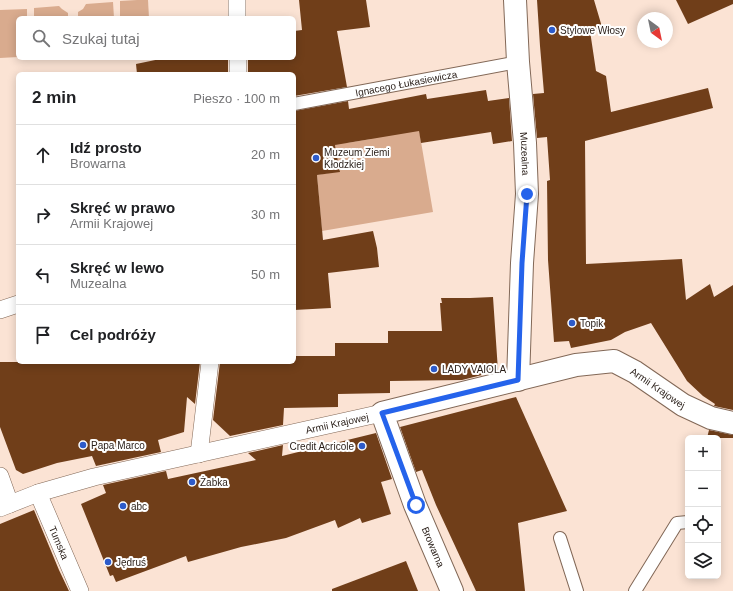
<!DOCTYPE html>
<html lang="pl">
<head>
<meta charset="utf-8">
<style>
	body { margin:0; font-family:Arial,sans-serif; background:#f6f6f6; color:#202124 }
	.controls { position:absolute; right:12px; bottom:12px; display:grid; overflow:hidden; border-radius:6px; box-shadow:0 2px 10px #0003 }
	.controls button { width:36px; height:36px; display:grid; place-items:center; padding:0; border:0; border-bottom:1px solid #e0e0e0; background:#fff; color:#202124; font:20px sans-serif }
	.compass { position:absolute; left:637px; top:12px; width:36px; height:36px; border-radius:50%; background:#fff; box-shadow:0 2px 10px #0003; rotate:147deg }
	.stop { position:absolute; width:12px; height:12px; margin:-9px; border:3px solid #2563eb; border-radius:50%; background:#fff }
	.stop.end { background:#2563eb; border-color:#fff; box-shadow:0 1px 4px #0008 }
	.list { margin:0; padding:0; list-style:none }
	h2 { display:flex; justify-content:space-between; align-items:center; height:52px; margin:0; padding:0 16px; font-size:17px }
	h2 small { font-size:13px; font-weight:400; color:#757577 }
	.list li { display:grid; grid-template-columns:26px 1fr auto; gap:12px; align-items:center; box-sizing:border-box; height:60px; padding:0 16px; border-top:1px solid #e0e0e0 }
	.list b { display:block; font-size:15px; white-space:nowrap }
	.list p { margin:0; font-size:13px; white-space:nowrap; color:#757577 }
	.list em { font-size:13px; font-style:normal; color:#757577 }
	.icon { flex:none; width:22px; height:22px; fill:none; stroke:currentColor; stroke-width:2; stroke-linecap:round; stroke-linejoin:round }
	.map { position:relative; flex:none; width:733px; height:591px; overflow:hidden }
	.search { position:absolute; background:#fff; box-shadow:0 2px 10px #0003; left:16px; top:16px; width:280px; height:44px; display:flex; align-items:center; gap:10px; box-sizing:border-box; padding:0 14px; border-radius:6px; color:#757577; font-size:15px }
	.panel { position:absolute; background:#fff; box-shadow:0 2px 10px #0003; left:16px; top:72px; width:280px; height:292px; border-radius:6px }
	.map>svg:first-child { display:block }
	.green { fill:#d9ab8e }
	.building { fill:#703e19 }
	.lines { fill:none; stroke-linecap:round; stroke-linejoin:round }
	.service-casing { stroke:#826857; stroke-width:14 }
	.pedestrian-casing { stroke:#826857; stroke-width:18 }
	.minor-casing { stroke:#826857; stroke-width:24 }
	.service { stroke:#fff; stroke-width:12 }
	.pedestrian { stroke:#fff; stroke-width:17 }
	.minor { stroke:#fff; stroke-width:22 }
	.route { stroke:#2563eb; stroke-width:5 }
	.poi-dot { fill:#2d5bca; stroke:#fff; stroke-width:1.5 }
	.labels { text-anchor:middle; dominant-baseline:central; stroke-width:4; stroke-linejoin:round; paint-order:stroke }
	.poi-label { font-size:10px; fill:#281d17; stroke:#fff; text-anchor:start }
	.street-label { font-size:10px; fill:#281d17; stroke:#fff }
</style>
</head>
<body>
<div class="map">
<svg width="733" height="591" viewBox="0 0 733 591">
	<rect width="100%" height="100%" fill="#fbe3d4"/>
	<!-- green -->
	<g class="green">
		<polygon points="137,0 148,0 149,18 120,18 120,1"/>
		<polygon points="113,2 114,18 78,18 78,12 83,9 86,4"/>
		<polygon points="59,6 62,9 68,13 68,18 34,18 34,8"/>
		<polygon points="27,9 27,18 18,18 18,57 0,58 0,10"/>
		<polygon points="419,130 433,212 322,231 317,175 340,171 335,145 336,145 336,143 347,143 371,139 371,136"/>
	</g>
	<!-- building -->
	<g class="building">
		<polygon points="299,0 366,0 370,27 337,31 347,87 294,96 294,74 248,74 248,58 294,58 294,31 302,30"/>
		<polygon points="537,0 594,0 602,27 590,31 596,71 606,76 611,112 708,88 713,108 585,141 586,264 682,259 686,300 710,284 714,297 733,285 733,410 714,406 715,404 703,396 687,381 651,323 625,332 611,340 571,348 569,341 554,342 548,260 547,181 550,180 547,137 537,138 533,94 544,93 540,46"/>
		<polygon points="676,0 733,0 733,4 688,24"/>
		<polygon points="165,58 228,58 228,74 137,74 136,64"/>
		<polygon points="486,90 488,101 509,98 512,141 493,144 491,132 421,143 419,131 335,145 340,172 317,175 323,240 373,231 377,248 379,267 328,273 331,308 294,310 294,111 348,101 349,109 426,94 427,99"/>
		<polygon points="493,297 498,371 462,380 390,381 390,393 338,394 338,407 284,408 283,425 230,436 213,420 220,362 294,362 294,356 335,356 335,343 388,343 388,331 442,331 440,303 442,303 441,298 470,298"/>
		<polygon points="0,362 200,362 195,404 187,397 184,432 158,440 161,452 96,466 92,456 57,463 23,474 16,470 0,427"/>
		<polygon points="516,397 567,511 518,523 525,591 476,591 436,505 422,470 416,472 400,427"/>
		<polygon points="709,430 733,435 733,438 707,438"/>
		<polygon points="376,433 392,479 381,482 391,514 362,523 360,518 338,528 335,520 286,538 241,547 188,562 186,556 116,582 113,575 110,576 81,504 106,493 103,485 166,471 168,479 256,460 248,453 283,445 282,456"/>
		<polygon points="34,510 59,570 69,591 0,591 0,524"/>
		<polygon points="406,561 418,591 332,591 332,589"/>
	</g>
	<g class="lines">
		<defs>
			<g id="service">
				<path id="s1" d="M294,104L518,62"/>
				<polyline points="560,538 577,591"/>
				<polyline points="635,591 677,523 688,522"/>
			</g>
			<g id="pedestrian">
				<polyline points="237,0 237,18"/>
				<polyline points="238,58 238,74"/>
				<polyline points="0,310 18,304"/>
				<polyline points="199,454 210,362"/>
				<polyline points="0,476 10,504"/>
				<path id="s2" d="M38,493L80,591"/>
				<path id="s3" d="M0,508L38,493L94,477L382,413"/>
			</g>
			<g id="minor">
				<path id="s4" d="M515,0L518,62L525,143L527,194L522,263L518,380"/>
				<path id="s5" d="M452,591L415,505L382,413L576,365L614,361L635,372L683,405L711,418L733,423"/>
			</g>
		</defs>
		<!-- service casing -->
		<use href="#service" class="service-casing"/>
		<!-- pedestrian casing -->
		<use href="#pedestrian" class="pedestrian-casing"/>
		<!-- minor casing -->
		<use href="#minor" class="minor-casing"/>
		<!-- service -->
		<use href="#service" class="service"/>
		<!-- pedestrian -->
		<use href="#pedestrian" class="pedestrian"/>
		<!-- minor -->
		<use href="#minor" class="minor"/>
	</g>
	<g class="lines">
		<!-- route -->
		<polyline class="route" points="416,505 382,413 518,380 522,263 527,194"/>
	</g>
	<!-- markers -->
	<g class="poi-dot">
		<circle cx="552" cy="30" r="4"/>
		<circle cx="316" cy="158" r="4"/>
		<circle cx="572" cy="323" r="4"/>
		<circle cx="434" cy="369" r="4"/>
		<circle cx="83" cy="445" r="4"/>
		<circle cx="362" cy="446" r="4"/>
		<circle cx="192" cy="482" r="4"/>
		<circle cx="123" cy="506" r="4"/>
		<circle cx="108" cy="562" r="4"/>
	</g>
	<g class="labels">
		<!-- poi labels -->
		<g class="poi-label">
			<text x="560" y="30">Stylowe Włosy</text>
			<text x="324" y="152">Muzeum Ziemi<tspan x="324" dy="12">Kłodzkiej</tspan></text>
			<text x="580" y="323">Topik</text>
			<text x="442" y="369">LADY VAIOLA</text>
			<text x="91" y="445">Papa Marco</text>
			<text x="354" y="446" text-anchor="end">Credit Acricole</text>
			<text x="200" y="482">Żabka</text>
			<text x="131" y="506">abc</text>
			<text x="116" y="562">Jędruś</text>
		</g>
		<!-- street labels -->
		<g class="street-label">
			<text stroke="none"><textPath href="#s1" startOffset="114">Ignacego Łukasiewicza</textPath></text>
			<text stroke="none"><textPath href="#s4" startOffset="154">Muzealna</textPath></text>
			<text stroke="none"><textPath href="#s5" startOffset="481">Armii Krajowej</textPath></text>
			<text stroke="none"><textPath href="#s3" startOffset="348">Armii Krajowej</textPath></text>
			<text stroke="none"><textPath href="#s2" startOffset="54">Tumska</textPath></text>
			<text transform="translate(433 547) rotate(67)">Browarna</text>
		</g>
	</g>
</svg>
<div class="controls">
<button>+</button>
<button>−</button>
<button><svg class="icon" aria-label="locate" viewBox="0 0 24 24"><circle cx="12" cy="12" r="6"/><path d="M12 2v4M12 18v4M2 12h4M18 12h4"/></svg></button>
<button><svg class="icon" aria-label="layers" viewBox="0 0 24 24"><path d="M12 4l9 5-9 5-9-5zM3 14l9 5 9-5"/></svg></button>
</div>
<svg class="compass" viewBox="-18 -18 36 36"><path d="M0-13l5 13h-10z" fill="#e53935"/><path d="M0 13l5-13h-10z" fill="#757577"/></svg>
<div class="stop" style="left:416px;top:505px"></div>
<div class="stop end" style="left:527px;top:194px"></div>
<div class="search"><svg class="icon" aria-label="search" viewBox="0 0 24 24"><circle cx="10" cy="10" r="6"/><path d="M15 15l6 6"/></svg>Szukaj tutaj</div>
<section class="panel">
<h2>2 min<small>Pieszo · 100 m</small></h2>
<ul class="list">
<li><svg class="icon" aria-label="ahead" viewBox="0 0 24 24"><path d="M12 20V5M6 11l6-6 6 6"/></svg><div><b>Idź prosto</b><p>Browarna</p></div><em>20 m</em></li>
<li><svg class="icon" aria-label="right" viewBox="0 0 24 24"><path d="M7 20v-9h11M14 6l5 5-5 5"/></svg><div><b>Skręć w prawo</b><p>Armii Krajowej</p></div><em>30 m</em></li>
<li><svg class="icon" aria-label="left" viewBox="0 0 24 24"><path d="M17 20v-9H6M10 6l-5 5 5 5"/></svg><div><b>Skręć w lewo</b><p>Muzealna</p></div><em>50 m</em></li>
<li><svg class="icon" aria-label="arrive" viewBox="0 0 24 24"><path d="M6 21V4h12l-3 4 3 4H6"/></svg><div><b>Cel podróży</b></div></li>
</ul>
</section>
</div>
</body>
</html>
